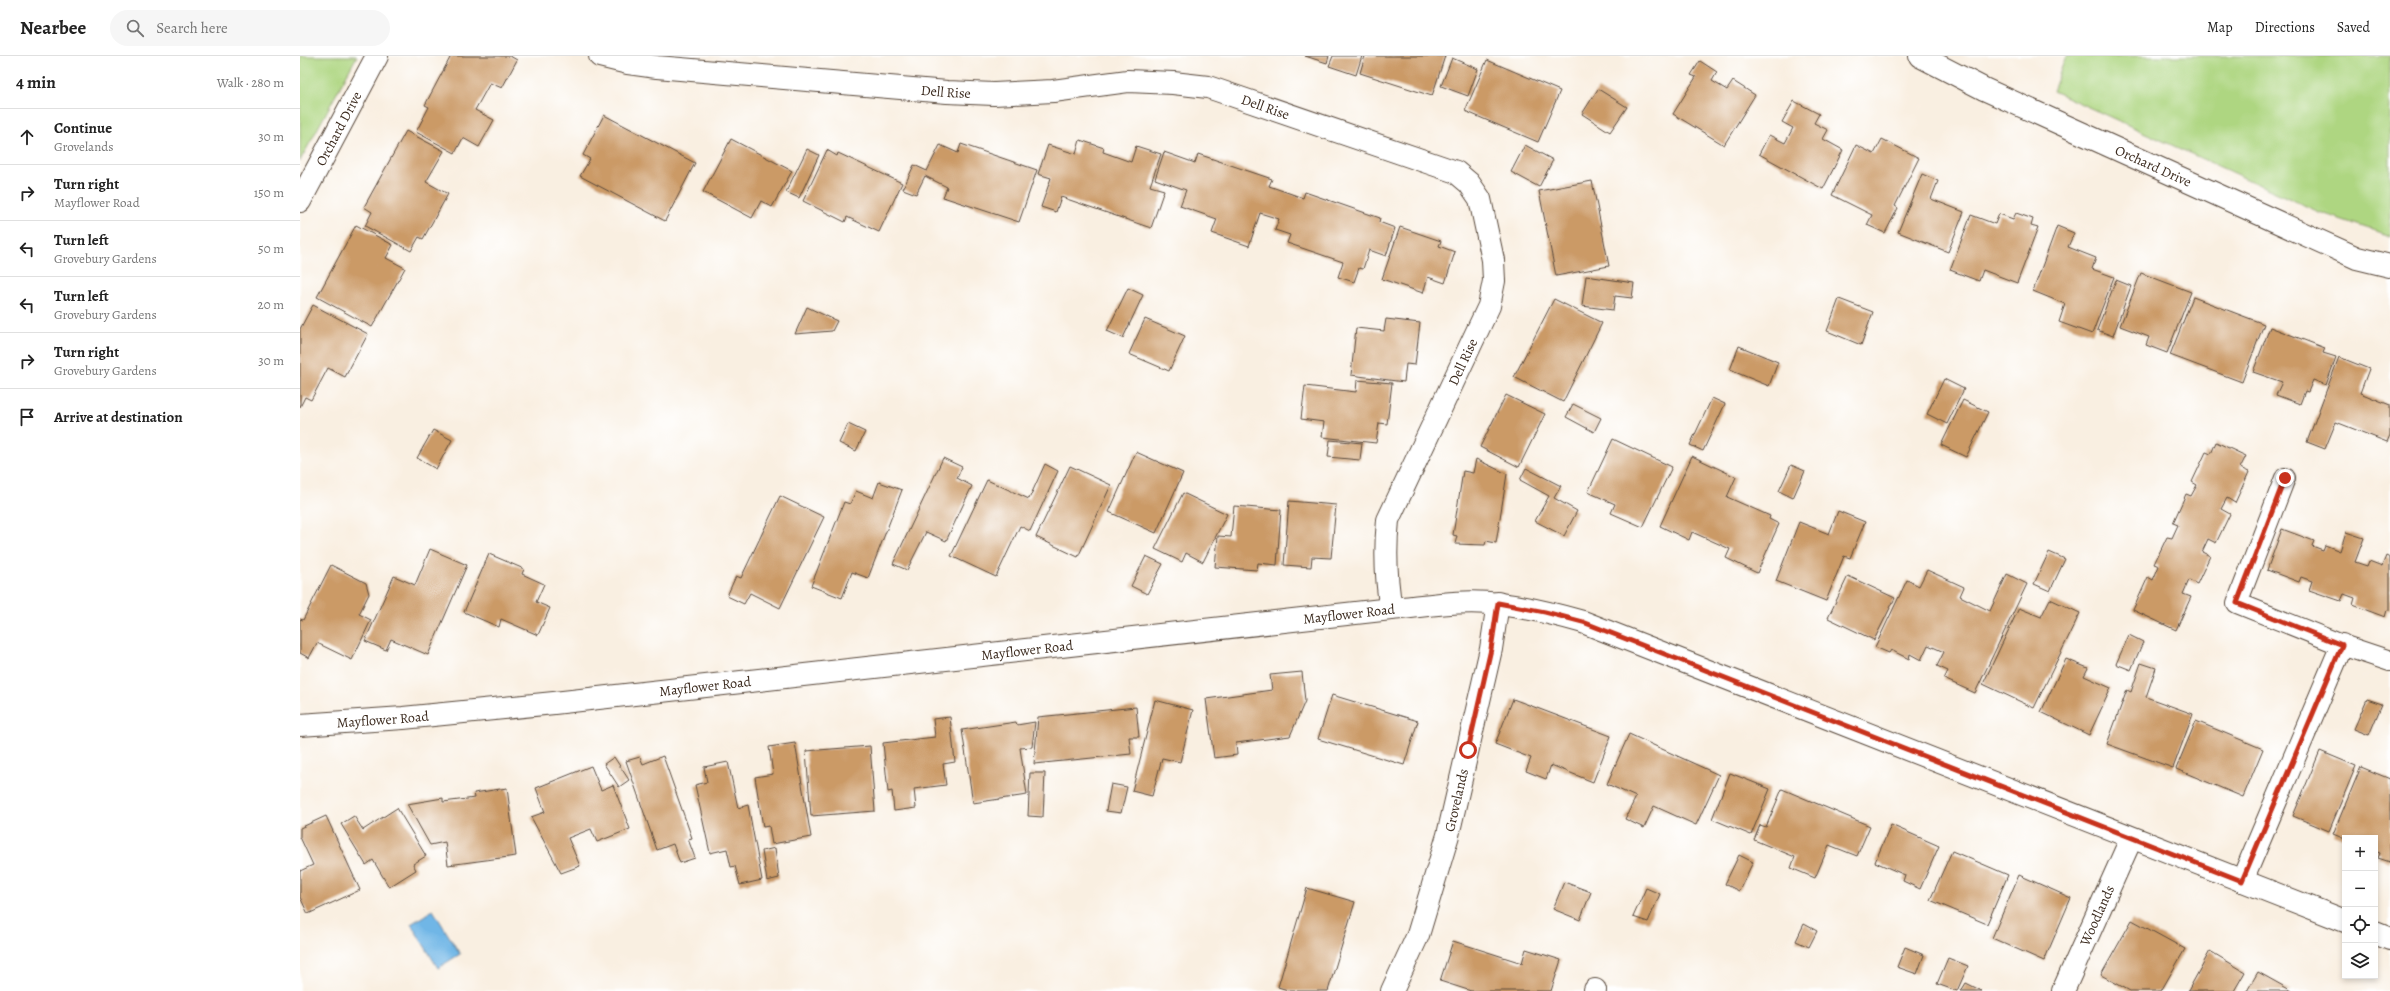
<!DOCTYPE html>
<html lang="en">
<head>
<meta charset="utf-8">
<style>
	body { margin:0; font-family:Alegreya,serif; background:#f6f6f6; color:#222 }
	.controls { position:absolute; right:12px; bottom:12px; display:grid; overflow:hidden; border-radius:0px; box-shadow:0 2px 6px #0003 }
	.controls button { width:36px; height:36px; display:grid; place-items:center; padding:0; border:0; border-bottom:1px solid #e0e0e0; background:#fff; color:#222; font:20px sans-serif }
	.stop { position:absolute; width:12px; height:12px; margin:-9px; border:3px solid #c8321e; border-radius:50%; background:#fff }
	.stop.end { background:#c8321e; border-color:#fff; box-shadow:0 1px 4px #0008 }
	.list { margin:0; padding:0; list-style:none }
	h2 { display:flex; justify-content:space-between; align-items:center; height:52px; margin:0; padding:0 16px; font-size:17px }
	h2 small { font-size:13px; font-weight:400; color:#767676 }
	.list li { display:grid; grid-template-columns:26px 1fr auto; gap:12px; align-items:center; box-sizing:border-box; height:56px; padding:0 16px; border-top:1px solid #e0e0e0 }
	.list b { display:block; font-size:15px; white-space:nowrap }
	.list p { margin:0; font-size:13px; white-space:nowrap; color:#767676 }
	.list em { font-size:13px; font-style:normal; color:#767676 }
	.icon { flex:none; width:22px; height:22px; fill:none; stroke:currentColor; stroke-width:2; stroke-linecap:round; stroke-linejoin:round }
	.map { position:relative; flex:none; width:2090px; height:935px; overflow:hidden }
	header { display:flex; align-items:center; gap:24px; box-sizing:border-box; height:56px; padding:0 20px; background:#fff; border-bottom:1px solid #e0e0e0 }
	header strong { font-size:19px }
	nav { display:flex; gap:22px; margin-inline-start:auto; font-size:14px }
	.search { width:280px; height:36px; background:#f6f6f6; display:flex; align-items:center; gap:10px; box-sizing:border-box; padding:0 14px; border-radius:22px; color:#767676; font-size:15px }
	main { display:flex }
	aside { flex:1; background:#fff }
	.map>svg:first-child { display:block }
	.green { fill:#aed681; stroke:#748050 }
	.water { fill:#6fb6e6; stroke:#557082 }
	.building { fill:#cb9a66 }
	.lines { fill:none; stroke-linecap:round; stroke-linejoin:round }
	.lane-casing { stroke:#58483b; stroke-width:22 }
	.street-casing { stroke:#58483b; stroke-width:24 }
	.lane { stroke:#fff; stroke-width:20 }
	.street { stroke:#fff; stroke-width:22 }
	.route { stroke:#c8321e; stroke-width:5 }
	.labels { text-anchor:middle; dominant-baseline:central; stroke-width:3; stroke-linejoin:round; paint-order:stroke }
	.street-label { font-size:14px; fill:#3b2a1e; stroke:#fff }
</style>
</head>
<body>
<header>
<strong>Nearbee</strong>
<div class="search"><svg class="icon" aria-label="search" viewBox="0 0 24 24"><circle cx="10" cy="10" r="6"/><path d="M15 15l6 6"/></svg>Search here</div>
<nav><a>Map</a><a>Directions</a><a>Saved</a></nav>
</header>
<main>
<aside>
<h2>4 min<small>Walk · 280 m</small></h2>
<ul class="list">
<li><svg class="icon" aria-label="ahead" viewBox="0 0 24 24"><path d="M12 20V5M6 11l6-6 6 6"/></svg><div><b>Continue</b><p>Grovelands</p></div><em>30 m</em></li>
<li><svg class="icon" aria-label="right" viewBox="0 0 24 24"><path d="M7 20v-9h11M14 6l5 5-5 5"/></svg><div><b>Turn right</b><p>Mayflower Road</p></div><em>150 m</em></li>
<li><svg class="icon" aria-label="left" viewBox="0 0 24 24"><path d="M17 20v-9H6M10 6l-5 5 5 5"/></svg><div><b>Turn left</b><p>Grovebury Gardens</p></div><em>50 m</em></li>
<li><svg class="icon" aria-label="left" viewBox="0 0 24 24"><path d="M17 20v-9H6M10 6l-5 5 5 5"/></svg><div><b>Turn left</b><p>Grovebury Gardens</p></div><em>20 m</em></li>
<li><svg class="icon" aria-label="right" viewBox="0 0 24 24"><path d="M7 20v-9h11M14 6l5 5-5 5"/></svg><div><b>Turn right</b><p>Grovebury Gardens</p></div><em>30 m</em></li>
<li><svg class="icon" aria-label="arrive" viewBox="0 0 24 24"><path d="M6 21V4h12l-3 4 3 4H6"/></svg><div><b>Arrive at destination</b></div></li>
</ul>
</aside>
<div class="map">
<svg width="2090" height="935" viewBox="0 0 2090 935">
	<rect width="100%" height="100%" fill="#fff"/>
	<filter id="ink" filterUnits="userSpaceOnUse"><feTurbulence type="fractalNoise" baseFrequency=".025" numOctaves="2"/><feDisplacementMap in="SourceGraphic" scale="8" xChannelSelector="R" yChannelSelector="G"/><feConvolveMatrix kernelMatrix="1 2 1 2 8 2 1 2 1" color-interpolation-filters="sRGB"/></filter>
	<filter id="wash" filterUnits="userSpaceOnUse"><feTurbulence type="fractalNoise" baseFrequency=".012" numOctaves="4" result="noise"/><feDisplacementMap in="SourceGraphic" scale="16" xChannelSelector="R" yChannelSelector="G"/><feGaussianBlur stdDeviation="0.9" result="paint"/><feColorMatrix in="noise" values="0 0 0 0 0 0 0 0 0 0 0 0 0 0 0 0 0 1.4 0 .05"/><feComposite in="paint" operator="in"/></filter>
	<g filter="url(#wash)">
		<rect width="100%" height="100%" fill="#f9efe1"/>
		<!-- green -->
		<g class="green">
			<polygon points="0,0 57,0 0,105"/>
			<polygon points="1766,0 2090,0 2090,180 2019,156 1753,35"/>
		</g>
		<!-- water -->
		<polygon class="water" points="133,854 160,898 138,912 111,868"/>
		<g id="blocks">
			<!-- building -->
			<g class="building">
				<polygon points="151,0 210,0 217,4 202,32 190,27 175,54 194,64 179,91 163,82 155,97 116,76 129,51 125,49"/>
				<polygon points="1005,0 1029,0 1027,7"/>
				<polygon points="1033,0 1062,0 1056,19 1029,10"/>
				<polygon points="1065,0 1145,0 1132,40 1060,17"/>
				<polygon points="1152,2 1178,13 1168,40 1141,30"/>
				<polygon points="1187,4 1260,35 1238,86 1165,55"/>
				<polygon points="1400,5 1417,16 1412,25 1427,34 1433,25 1455,39 1424,89 1373,58 1396,21 1391,19"/>
				<polygon points="1298,33 1327,51 1310,76 1282,58"/>
				<polygon points="1494,45 1519,58 1514,67 1528,74 1523,83 1543,94 1523,133 1459,98 1469,79 1485,87 1493,72 1482,66"/>
				<polygon points="304,59 395,107 365,165 280,120 290,103 283,99"/>
				<polygon points="106,75 144,95 126,126 148,138 123,183 119,181 111,195 65,170 72,156 64,151"/>
				<polygon points="431,83 492,115 472,151 461,145 452,162 403,136"/>
				<polygon points="1582,83 1619,102 1595,150 1598,152 1585,177 1567,169 1572,159 1532,139 1556,89 1574,98"/>
				<polygon points="780,84 804,92 803,96 831,106 836,90 861,98 850,130 864,134 851,172 761,141 756,156 741,151 751,122 738,118 748,89 776,98"/>
				<polygon points="661,88 737,114 719,166 643,141 647,131 625,120 616,138 603,133 614,109 627,115 640,89 658,97"/>
				<polygon points="1225,89 1253,104 1239,131 1211,116"/>
				<polygon points="507,93 519,99 499,142 486,136"/>
				<polygon points="527,94 537,100 538,97 602,127 579,176 547,161 545,166 503,145"/>
				<polygon points="864,96 895,107 898,98 972,123 969,130 1003,142 1005,136 1080,162 1079,166 1095,172 1086,200 1069,194 1063,213 1059,212 1054,226 1038,221 1043,206 987,187 990,179 975,174 979,163 960,157 949,190 912,177 917,163 880,150 886,134 855,123"/>
				<polygon points="1622,118 1638,125 1631,143 1664,156 1648,196 1598,176"/>
				<polygon points="1292,125 1309,210 1256,220 1239,135"/>
				<polygon points="1716,157 1733,163 1731,170 1738,172 1717,227 1683,214 1679,225 1650,214 1671,159 1695,168 1699,158 1713,163"/>
				<polygon points="56,169 93,189 86,202 105,212 72,271 17,241"/>
				<polygon points="1757,170 1774,177 1768,191 1796,202 1792,213 1814,221 1792,278 1759,266 1765,248 1733,235"/>
				<polygon points="1100,171 1141,185 1139,190 1155,196 1145,227 1128,221 1123,237 1082,223"/>
				<polygon points="1841,217 1891,236 1867,297 1846,289 1849,281 1820,270"/>
				<polygon points="1286,220 1334,227 1332,242 1315,240 1313,254 1282,250"/>
				<polygon points="1816,224 1831,230 1813,280 1797,274"/>
				<polygon points="828,232 843,239 823,282 807,275"/>
				<polygon points="1893,241 1964,268 1942,326 1870,299"/>
				<polygon points="1254,243 1302,267 1263,346 1214,321"/>
				<polygon points="1539,243 1573,256 1561,289 1527,275"/>
				<polygon points="13,249 68,278 45,321 28,312 11,344 5,341 0,351 0,273"/>
				<polygon points="507,251 537,265 532,275 495,278"/>
				<polygon points="845,263 885,280 869,315 829,298"/>
				<polygon points="1086,263 1120,267 1115,309 1106,308 1104,326 1051,319 1056,272 1084,275"/>
				<polygon points="1970,271 2025,292 2023,297 2036,301 2026,329 2013,324 2008,336 2005,335 2000,348 1976,339 1982,326 1953,316"/>
				<polygon points="1439,290 1478,306 1469,330 1430,314"/>
				<polygon points="2039,301 2069,313 2060,337 2090,349 2090,379 2087,386 2036,366 2025,393 2007,386"/>
				<polygon points="1644,323 1664,333 1647,368 1627,358"/>
				<polygon points="1057,324 1092,327 1087,368 1079,367 1076,387 1022,381 1024,366 1001,363 1005,330 1056,336"/>
				<polygon points="1206,339 1245,358 1219,411 1180,391"/>
				<polygon points="1412,342 1425,348 1403,395 1390,389"/>
				<polygon points="1663,344 1688,356 1666,401 1641,389"/>
				<polygon points="1273,348 1301,362 1294,376 1266,361"/>
				<polygon points="548,368 565,376 556,395 539,387"/>
				<polygon points="133,374 152,384 136,413 117,402"/>
				<polygon points="1313,383 1372,411 1343,471 1311,457 1315,448 1288,436"/>
				<polygon points="1030,384 1062,387 1060,404 1028,401"/>
				<polygon points="1916,386 1946,400 1940,412 1949,416 1935,447 1927,442 1921,453 1930,458 1916,487 1908,483 1902,496 1910,500 1897,528 1889,524 1883,538 1891,541 1876,574 1833,554 1848,521 1853,524 1859,510 1854,508 1867,481 1872,482 1878,469 1873,467 1886,438 1891,440 1897,429 1892,426 1906,396 1911,398"/>
				<polygon points="836,396 883,417 856,477 809,456"/>
				<polygon points="1392,400 1436,421 1427,441 1470,460 1469,463 1479,468 1457,517 1426,502 1430,493 1392,476 1389,484 1360,470"/>
				<polygon points="643,402 662,411 657,422 672,430 646,485 626,476 607,514 593,508"/>
				<polygon points="1176,403 1207,418 1196,487 1186,485 1185,489 1155,488 1157,480 1153,479 1163,415 1173,417"/>
				<polygon points="745,408 758,415 730,475 720,470 696,521 651,500 687,424 729,443"/>
				<polygon points="1491,409 1505,415 1493,442 1479,435"/>
				<polygon points="770,410 811,429 778,501 736,481"/>
				<polygon points="1226,412 1261,430 1254,442 1277,455 1264,480 1235,465 1249,440 1220,424"/>
				<polygon points="579,426 602,434 568,522 552,516 542,542 511,530 544,446 550,448 556,435 573,442"/>
				<polygon points="883,437 927,458 903,506 886,497 882,506 855,493"/>
				<polygon points="480,440 524,461 480,552 450,537 444,548 427,540 436,520 441,522"/>
				<polygon points="989,445 1036,449 1031,502 1012,501 1011,511 984,509"/>
				<polygon points="934,450 981,454 977,509 958,507 957,514 915,511 918,480 931,481"/>
				<polygon points="1538,455 1565,466 1550,502 1544,500 1526,545 1476,525 1499,466 1529,478"/>
				<polygon points="1982,473 2014,485 2012,490 2023,494 2025,489 2040,495 2046,476 2064,482 2055,506 2067,510 2069,505 2082,510 2086,500 2090,502 2090,555 2087,554 2085,561 2053,549 2055,542 2044,538 2041,545 2009,534 2012,525 2001,521 1999,526 1967,514"/>
				<polygon points="130,493 167,509 128,599 91,583 86,594 65,585 94,520 115,529"/>
				<polygon points="1749,496 1765,503 1750,535 1734,528"/>
				<polygon points="189,498 224,513 222,518 244,528 236,546 250,552 238,579 201,563 199,571 164,556"/>
				<polygon points="846,500 863,508 847,538 831,530"/>
				<polygon points="31,509 66,527 69,538 59,558 71,564 52,604 17,587 9,602 0,597 0,563 3,564"/>
				<polygon points="1627,514 1664,531 1660,540 1690,555 1707,518 1727,528 1675,637 1644,623 1648,615 1637,610 1644,596 1635,592 1628,589 1621,604 1610,598 1609,603 1591,594 1589,597 1575,591 1607,524 1619,530"/>
				<polygon points="1548,520 1595,542 1574,584 1528,562"/>
				<polygon points="1750,543 1780,557 1734,652 1683,628 1719,552 1741,561"/>
				<polygon points="1829,579 1843,586 1831,614 1816,608"/>
				<polygon points="1766,603 1788,612 1784,620 1811,632 1789,679 1741,656"/>
				<polygon points="1841,607 1856,612 1846,641 1893,658 1873,712 1807,688 1827,634 1831,636"/>
				<polygon points="1002,616 1005,645 990,680 936,687 937,699 914,702 906,643 972,634 970,619"/>
				<polygon points="1032,639 1118,665 1104,709 1018,683"/>
				<polygon points="1213,643 1311,680 1293,726 1251,709 1246,723 1226,715 1231,702 1195,688"/>
				<polygon points="2067,643 2082,648 2069,679 2054,673"/>
				<polygon points="855,644 893,654 880,706 862,702 852,740 832,735"/>
				<polygon points="836,651 839,681 829,681 831,698 734,708 738,661"/>
				<polygon points="650,661 655,706 643,708 646,729 614,733 616,752 594,755 592,735 588,736 583,687 635,681 633,663"/>
				<polygon points="1896,665 1963,693 1943,741 1876,713"/>
				<polygon points="716,666 717,669 735,666 732,691 720,692 727,739 673,747 662,674"/>
				<polygon points="1329,678 1419,719 1396,769 1354,750 1344,772 1325,763 1336,741 1307,728"/>
				<polygon points="495,687 511,781 472,788 469,770 463,771 455,721 473,718 469,691"/>
				<polygon points="570,690 575,755 511,760 506,695"/>
				<polygon points="2020,695 2056,710 2029,775 1993,760"/>
				<polygon points="363,700 392,782 388,783 395,802 380,807 373,788 357,794 326,705 340,701 343,708"/>
				<polygon points="314,701 329,724 319,731 304,708"/>
				<polygon points="428,706 438,752 448,749 462,824 440,829 435,810 431,811 427,793 410,797 395,729 407,726 404,711"/>
				<polygon points="291,710 301,734 313,729 330,773 297,786 291,773 268,782 280,810 261,817 231,761 245,756 236,732"/>
				<polygon points="2061,711 2090,723 2090,806 2078,802 2080,797 2075,795 2075,782 2045,783 2033,778"/>
				<polygon points="730,717 745,717 743,761 728,760"/>
				<polygon points="1430,717 1470,733 1451,779 1412,763"/>
				<polygon points="811,728 827,731 821,757 806,755"/>
				<polygon points="207,732 216,800 148,809 145,786 130,789 107,748 143,742 143,746 175,742 174,737"/>
				<polygon points="1482,733 1570,770 1557,800 1529,789 1515,822 1491,812 1495,801 1454,784 1460,769 1466,771"/>
				<polygon points="97,752 126,800 113,808 116,814 89,831 73,804 66,809 41,768 54,760 63,774"/>
				<polygon points="26,760 60,834 8,858 0,841 0,815 13,809 0,781 0,772"/>
				<polygon points="1591,769 1639,790 1620,833 1603,825 1605,819 1575,806"/>
				<polygon points="475,792 479,822 467,825 462,795"/>
				<polygon points="1652,795 1708,819 1687,868 1630,844"/>
				<polygon points="1439,799 1453,806 1439,835 1425,828"/>
				<polygon points="1719,819 1771,842 1744,905 1692,882"/>
				<polygon points="1264,826 1291,836 1280,864 1253,853"/>
				<polygon points="1007,832 1055,846 1028,935 991,935 978,931"/>
				<polygon points="1346,832 1360,838 1348,866 1333,861"/>
				<polygon points="1832,864 1885,893 1861,935 1830,935 1801,919"/>
				<polygon points="1504,868 1517,875 1509,891 1496,885"/>
				<polygon points="1153,885 1222,907 1226,893 1261,904 1251,935 1171,935 1140,925"/>
				<polygon points="1605,891 1624,899 1617,918 1597,911"/>
				<polygon points="1910,895 1945,916 1934,935 1888,935"/>
				<polygon points="1648,902 1668,910 1657,935 1637,928"/>
				<polygon points="1958,916 1992,935 1947,935"/>
				<polygon points="1666,927 1682,935 1661,935"/>
			</g>
		</g>
	</g>
	<g filter="url(#ink)">
		<use href="#blocks" fill-opacity="0" stroke="#58483b" stroke-width="1"/>
		<g class="lines">
			<defs>
				<polyline id="lane" points="1985,422 1937,547 2042,589 2090,605"/>
				<g id="street">
					<path id="s1" d="M300,0L328,7L357,11L647,36L694,38L753,35L828,25L873,27L908,31L1156,116L1169,127L1180,143L1193,204L1194,225L1189,250L1088,464C1085,494 1086,524 1091,553"/>
					<path id="s2" d="M1620,0L1684,33L2057,202L2090,210"/>
					<path id="s3" d="M0,145L77,0"/>
					<path id="s4" d="M0,669L103,662L254,647L1091,553C1126,550 1163,543 1199,548C1227,551 1255,558 1283,566L2045,865"/>
					<polyline points="1942,825 2042,589"/>
					<polyline points="2075,877 2090,883"/>
					<path id="s5" d="M1092,935L1118,879L1148,779L1191,593L1198,547"/>
					<polyline points="1295,935 1295,934"/>
					<path id="s6" d="M1763,935L1831,783"/>
				</g>
			</defs>
			<!-- lane casing -->
			<use href="#lane" class="lane-casing"/>
			<!-- street casing -->
			<use href="#street" class="street-casing"/>
			<!-- lane -->
			<use href="#lane" class="lane"/>
			<!-- street -->
			<use href="#street" class="street"/>
		</g>
	</g>
	<g class="lines" filter="url(#ink)">
		<!-- route -->
		<polyline class="route" points="1168,694 1191,593 1198,547 1245,556 1283,566 1942,825 2042,589 1937,547 1985,422"/>
	</g>
	<g class="labels">
		<!-- street labels -->
		<g class="street-label">
			<text stroke="none"><textPath href="#s1" startOffset="348">Dell Rise</textPath></text>
			<text stroke="none"><textPath href="#s1" startOffset="672">Dell Rise</textPath></text>
			<text stroke="none"><textPath href="#s3" startOffset="82">Orchard Drive</textPath></text>
			<text stroke="none"><textPath href="#s2" startOffset="258">Orchard Drive</textPath></text>
			<text transform="translate(1163 306) rotate(-65)">Dell Rise</text>
			<text stroke="none"><textPath href="#s4" startOffset="1055">Mayflower Road</textPath></text>
			<text stroke="none"><textPath href="#s4" startOffset="731">Mayflower Road</textPath></text>
			<text stroke="none"><textPath href="#s4" startOffset="407">Mayflower Road</textPath></text>
			<text stroke="none"><textPath href="#s4" startOffset="83">Mayflower Road</textPath></text>
			<text stroke="none"><textPath href="#s5" startOffset="202">Grovelands</textPath></text>
			<text stroke="none"><textPath href="#s6" startOffset="83">Woodlands</textPath></text>
		</g>
	</g>
</svg>
<div class="controls">
<button>+</button>
<button>−</button>
<button><svg class="icon" aria-label="locate" viewBox="0 0 24 24"><circle cx="12" cy="12" r="6"/><path d="M12 2v4M12 18v4M2 12h4M18 12h4"/></svg></button>
<button><svg class="icon" aria-label="layers" viewBox="0 0 24 24"><path d="M12 4l9 5-9 5-9-5zM3 14l9 5 9-5"/></svg></button>
</div>
<div class="stop" style="left:1168px;top:694px"></div>
<div class="stop end" style="left:1985px;top:422px"></div>
</div>
</main>
</body>
</html>
